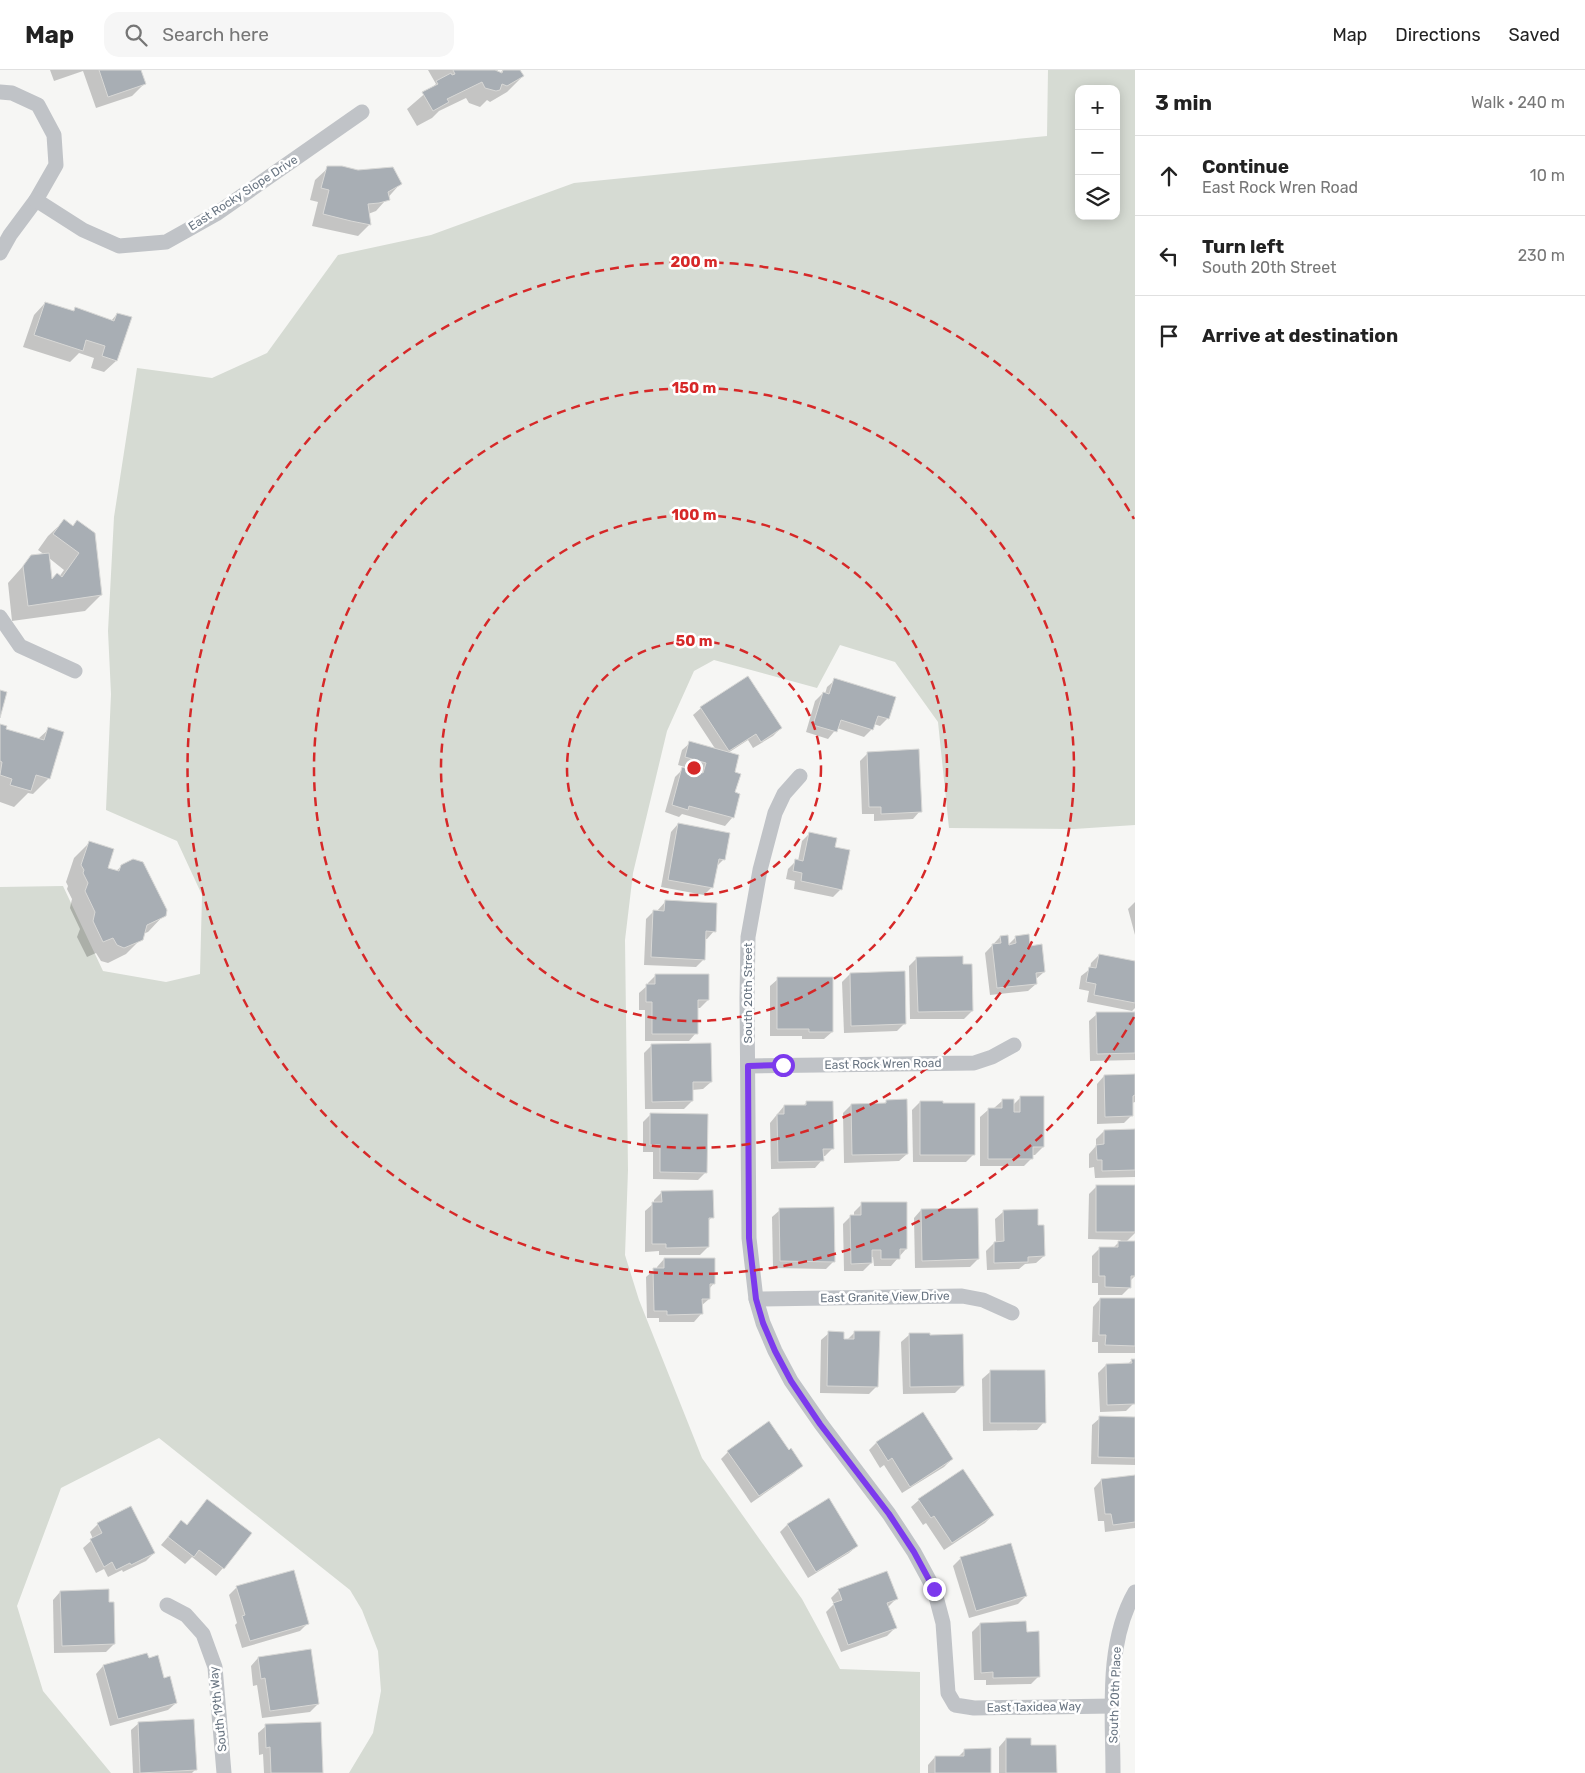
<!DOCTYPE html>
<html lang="en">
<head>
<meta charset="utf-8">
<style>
	body { margin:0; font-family:Rubik,sans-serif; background:#f6f6f6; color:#222 }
	.controls { position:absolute; right:15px; top:15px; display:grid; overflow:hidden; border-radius:10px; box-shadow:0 2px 12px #0003 }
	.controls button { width:45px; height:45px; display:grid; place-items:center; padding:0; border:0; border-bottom:1px solid #e0e0e0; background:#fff; color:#222; font:25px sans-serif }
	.stop { position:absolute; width:15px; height:15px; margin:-11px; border:4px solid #7c3aed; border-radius:50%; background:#fff }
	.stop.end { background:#7c3aed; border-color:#fff; box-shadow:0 1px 5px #0008 }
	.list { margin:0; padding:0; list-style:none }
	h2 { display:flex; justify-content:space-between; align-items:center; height:65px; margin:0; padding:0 20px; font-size:21px }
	h2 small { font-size:16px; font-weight:400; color:#767676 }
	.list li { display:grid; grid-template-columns:32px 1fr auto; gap:15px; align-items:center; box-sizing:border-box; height:80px; padding:0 20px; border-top:1px solid #e0e0e0 }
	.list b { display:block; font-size:19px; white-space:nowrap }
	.list p { margin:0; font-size:16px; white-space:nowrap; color:#767676 }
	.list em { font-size:16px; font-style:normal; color:#767676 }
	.icon { flex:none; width:28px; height:28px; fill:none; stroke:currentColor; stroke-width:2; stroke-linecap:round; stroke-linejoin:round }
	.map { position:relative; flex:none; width:1135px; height:1703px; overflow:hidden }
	header { display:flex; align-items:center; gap:30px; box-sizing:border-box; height:70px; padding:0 25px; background:#fff; border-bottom:1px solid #e0e0e0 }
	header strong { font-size:24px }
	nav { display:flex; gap:28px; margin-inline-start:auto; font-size:18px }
	.search { width:350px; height:45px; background:#f6f6f6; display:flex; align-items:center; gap:12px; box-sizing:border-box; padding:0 18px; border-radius:15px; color:#767676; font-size:19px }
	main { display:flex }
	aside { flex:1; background:#fff }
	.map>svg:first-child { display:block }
	.green { fill:#d6dbd3; fill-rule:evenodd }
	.shadow { fill:#0003; fill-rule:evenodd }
	.building { fill:#a8aeb4; stroke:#d8d8d6 }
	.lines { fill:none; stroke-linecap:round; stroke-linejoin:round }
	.minor { stroke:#c0c3c7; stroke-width:15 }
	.route { stroke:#7c3aed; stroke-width:6 }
	.ring { fill:none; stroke:#d62828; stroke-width:2.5; stroke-dasharray:9 6 }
	.labels { text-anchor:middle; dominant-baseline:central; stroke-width:5; stroke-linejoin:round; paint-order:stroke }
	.street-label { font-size:12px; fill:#697582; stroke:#fff }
	.centre { fill:#d62828; stroke:#fff; stroke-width:2.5 }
	.ring-label { font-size:15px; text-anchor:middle; font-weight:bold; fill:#d62828; stroke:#fff; stroke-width:5; stroke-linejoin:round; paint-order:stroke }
</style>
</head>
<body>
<header>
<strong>Map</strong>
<div class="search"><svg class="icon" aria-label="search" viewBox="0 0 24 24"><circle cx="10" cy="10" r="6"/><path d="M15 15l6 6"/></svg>Search here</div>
<nav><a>Map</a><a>Directions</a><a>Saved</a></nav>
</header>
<main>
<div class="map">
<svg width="1135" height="1703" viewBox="0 0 1135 1703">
	<rect width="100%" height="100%" fill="#f6f6f4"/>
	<!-- green -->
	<path class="green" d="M1048,0H1135V755L1074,759L949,758L938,652L895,592L840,575L817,618L714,590L694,601L667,661L633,803L625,870L628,1100L625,1185L639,1230L702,1388L802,1529L840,1599L920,1602V1703H349L373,1663L381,1621L378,1581L362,1540L350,1520L159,1368L61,1418L17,1536L43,1621L111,1703H0V817L63,816L103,901L166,912L200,904L202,825L177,771L106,740L111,624L108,561L114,447L137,298L212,308L267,283L338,185L431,165L574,113L1047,66ZM1079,19H1116V146H1079Z"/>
	<!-- shadow -->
	<g class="shadow">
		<polygon points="50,0 139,0 144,14 132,26 96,38 83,1 54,11"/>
		<polygon points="428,0 498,0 496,2 500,3 503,0 519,0 523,6 507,22 490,32 487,30 480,37 469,33 466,28 439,41 432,48 417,56 407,39 436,14"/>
		<polygon points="328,98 400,114 376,141 368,144 370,154 358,166 312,156 318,132 310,130 315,110"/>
		<polygon points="45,233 72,242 75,239 111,251 117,244 116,291 104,302 91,298 94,288 79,283 70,292 23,277 34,245"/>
		<path d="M64,451L72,457L77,451L101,525L85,541L12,551L8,513L32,486L45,485L38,480L48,466ZM49,488L64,500L59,507L51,511Z"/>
		<polygon points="835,610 888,648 880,656 874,654 872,659 864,667 837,658 828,669 806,662 815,631 823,623 825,624 827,617"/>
		<polygon points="701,638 781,658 773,666 753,678 748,670 728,683 733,703 734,723 739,725 732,748 725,756 682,744 679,747 665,742 675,707 683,699 698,703 699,701 678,695 682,680 690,673 716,680 693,645"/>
		<polygon points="0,655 5,660 38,669 49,659 49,708 33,724 28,723 14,737 0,732"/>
		<polygon points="868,683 920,741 913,749 874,751 874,744 862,744 860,691"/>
		<polygon points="678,754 724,789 716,797 712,817 704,825 661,817 671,762"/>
		<polygon points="810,763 833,778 841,819 833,827 794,819 795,811 786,809 788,799 796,791 798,791 802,771"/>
		<polygon points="90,772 107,798 116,801 122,796 164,845 148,862 143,864 142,868 126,884 108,893 101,891 96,883 87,887 77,867 80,859 70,838 72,829 67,819 68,816 66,812 74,788"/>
		<polygon points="665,832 714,861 707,869 705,869 703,890 696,897 644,895 646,849 654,841 657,841"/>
		<polygon points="1135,832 1135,865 1128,839"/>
		<polygon points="1000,867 1008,875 1016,867 1029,877 1044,902 1035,910 1036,914 1028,921 990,925 985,883"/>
		<polygon points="1099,885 1135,892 1135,938 1132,941 1087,932 1089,921 1079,919 1081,906 1090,899 1091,893"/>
		<polygon points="917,888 972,941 964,949 910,949 909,896"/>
		<polygon points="850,904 905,953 897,961 844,963 842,912"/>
		<polygon points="656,905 708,930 700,938 696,938 696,963 689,971 645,971 645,940 639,940 639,923 648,915 648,913"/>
		<polygon points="778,909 832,962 824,969 802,969 802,966 770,966 770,916"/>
		<polygon points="1135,943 1135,990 1090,991 1089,951 1097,944"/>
		<polygon points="652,975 711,1012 703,1019 692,1020 692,1031 684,1039 645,1039 644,983"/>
		<polygon points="1135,1005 1135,1032 1132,1033 1132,1045 1124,1053 1097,1054 1097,1014 1104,1006"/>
		<polygon points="1020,1028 1043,1077 1035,1085 1032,1085 1032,1088 1024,1096 980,1096 980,1047 988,1040 994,1038 1002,1031 1013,1035"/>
		<polygon points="887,1031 907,1084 899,1091 844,1093 843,1043 851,1035 883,1034"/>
		<polygon points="807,1032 833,1078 825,1086 822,1086 822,1090 815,1098 771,1099 770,1053 784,1036 803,1036"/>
		<polygon points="920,1032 941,1034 974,1084 966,1092 913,1092 912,1040"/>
		<polygon points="651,1044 706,1102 698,1110 653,1109 653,1082 643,1082 643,1052"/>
		<polygon points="1135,1060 1135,1107 1095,1108 1094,1097 1089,1098 1089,1084 1096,1076 1096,1069 1104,1061"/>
		<polygon points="1097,1116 1135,1116 1135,1163 1126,1172 1135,1172 1135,1206 1130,1211 1130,1217 1122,1225 1098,1225 1098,1213 1092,1213 1092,1186 1100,1178 1113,1178 1121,1170 1088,1169 1089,1124"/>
		<polygon points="662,1122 712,1147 707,1152 708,1177 700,1185 659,1185 659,1181 645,1182 645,1141 654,1133 654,1130"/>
		<polygon points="862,1134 906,1179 891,1196 874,1196 873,1187 871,1187 871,1193 863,1201 844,1201 843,1154 851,1146 854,1146 854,1142"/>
		<polygon points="780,1140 834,1191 826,1199 773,1198 772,1147"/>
		<polygon points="921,1140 978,1189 970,1197 915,1198 914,1148"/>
		<polygon points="1003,1142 1037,1156 1044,1186 1036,1193 1025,1194 1019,1199 987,1200 986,1181 994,1173 996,1173 995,1149"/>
		<polygon points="664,1189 714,1213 709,1219 709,1229 701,1236 701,1244 694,1252 659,1252 659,1248 647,1248 646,1207 654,1200 657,1200 657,1197"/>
		<polygon points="1100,1229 1135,1229 1135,1283 1098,1283 1098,1272 1092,1272 1093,1237"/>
		<polygon points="855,1262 877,1316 869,1324 820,1323 821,1270 829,1263 843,1270 847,1270"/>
		<polygon points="909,1265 963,1315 955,1323 903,1324 901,1272"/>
		<polygon points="1132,1290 1135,1290 1134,1333 1126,1341 1100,1342 1098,1303 1106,1295 1128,1294"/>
		<polygon points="990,1302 1044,1352 1037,1360 983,1361 982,1309"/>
		<polygon points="1100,1348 1135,1348 1135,1395 1091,1394 1092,1355"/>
		<polygon points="876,1373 952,1389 944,1397 902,1423 884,1395 880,1398 869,1380"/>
		<polygon points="728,1382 789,1382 802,1395 794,1403 751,1433 721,1389"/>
		<polygon points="1135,1406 1135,1458 1105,1462 1104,1451 1098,1451 1094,1418 1101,1410"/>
		<polygon points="829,1430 857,1476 849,1483 808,1508 780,1462 787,1455"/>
		<polygon points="919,1430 993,1445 985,1453 944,1480 926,1453 923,1455 911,1437"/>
		<polygon points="131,1437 154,1483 146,1491 123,1502 122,1500 108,1507 104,1499 96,1503 83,1478 93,1469 90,1462 98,1454"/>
		<polygon points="181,1452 223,1498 216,1506 192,1487 185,1494 161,1475"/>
		<polygon points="961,1488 1026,1526 1018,1534 969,1548 953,1496"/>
		<polygon points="237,1517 308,1553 300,1561 242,1578 235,1555 237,1553 229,1525"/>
		<polygon points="839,1520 896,1529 888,1537 895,1558 887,1566 841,1582 826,1542 834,1534 831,1528"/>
		<polygon points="60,1522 108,1534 114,1574 106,1582 54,1583 53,1530"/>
		<polygon points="980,1554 1026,1563 1039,1606 1031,1614 986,1615 986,1610 974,1610 972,1562"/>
		<polygon points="258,1588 318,1634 310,1642 262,1648 257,1615 253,1616 251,1596"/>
		<polygon points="148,1589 164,1609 176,1633 168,1640 110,1656 96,1604 103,1596"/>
		<polygon points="139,1653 196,1699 192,1703 133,1703 131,1660"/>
		<polygon points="266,1656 321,1703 264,1703 263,1684 259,1685 258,1663"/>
		<polygon points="1006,1669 1029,1676 1055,1703 999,1703 999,1677"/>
		<polygon points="965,1680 990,1703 928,1703 928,1695 935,1687 958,1687"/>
	</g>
	<!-- building -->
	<g class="building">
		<polygon points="99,0 141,0 146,14 108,27"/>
		<polygon points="453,0 495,0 502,3 503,0 520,0 524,6 507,16 502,14 500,20 496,21 485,18 482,12 447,29 449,32 433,41 422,22 438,14 436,11 451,3 452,5 455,4"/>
		<polygon points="327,96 342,96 358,100 393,97 402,114 388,122 390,130 379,133 368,134 371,155 351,151 323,144 329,120 321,118"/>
		<polygon points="45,232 74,241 75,237 114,251 117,243 132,247 117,291 102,286 105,276 86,270 83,281 34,265"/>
		<polygon points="64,449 73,456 77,450 95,463 102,525 28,536 23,496 31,485 49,483 52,509 57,503 62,507 79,483 53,464"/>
		<polygon points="748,606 782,658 761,672 756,664 729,681 700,637"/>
		<polygon points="834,608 896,627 889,649 878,646 873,660 841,650 837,662 813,655 823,622 829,624"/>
		<polygon points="0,620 7,622 0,648"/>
		<polygon points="0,654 7,656 6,659 44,670 48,657 64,662 50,709 36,705 31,721 10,715 12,709 0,705 2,692 0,691"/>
		<polygon points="689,671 739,685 735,702 741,704 735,722 740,724 734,748 689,736 688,740 672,735 682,697 703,703 706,693 685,687"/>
		<polygon points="919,679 922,742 881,744 881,737 869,737 867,682"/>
		<polygon points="678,753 730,763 725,790 719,789 713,818 668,810"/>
		<polygon points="809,762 837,768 835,777 850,780 842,820 801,811 802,803 793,801 795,789 803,791"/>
		<polygon points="89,771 114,779 108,798 119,801 121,795 133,789 143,792 167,840 166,846 147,855 143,870 124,878 117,875 113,868 103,872 93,851 95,842 85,821 88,813 83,803 84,800 81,795"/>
		<polygon points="665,830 717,833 716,862 706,861 705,890 651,887 653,840 664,841"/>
		<polygon points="1029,864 1030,876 1042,874 1045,902 1036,903 1037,914 997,918 992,874 1001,873 1000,866 1008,865 1009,875 1016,873 1015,866"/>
		<polygon points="1099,884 1135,891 1135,933 1094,925 1096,914 1086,912 1089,897 1096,898"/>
		<polygon points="963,886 963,894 972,894 973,941 918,942 916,887"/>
		<polygon points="905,901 906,954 851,956 850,903"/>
		<polygon points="655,904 709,904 709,930 698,930 698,964 652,964 652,932 646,932 646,914 655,914"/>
		<polygon points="777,907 833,907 833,962 809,962 809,959 777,959"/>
		<polygon points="1096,942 1135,942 1135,983 1097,984"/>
		<polygon points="711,973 712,1012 693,1012 693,1031 652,1032 651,974"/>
		<polygon points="1135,1004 1135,1025 1133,1026 1133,1046 1105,1047 1104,1005"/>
		<polygon points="1020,1026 1044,1026 1044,1077 1033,1077 1033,1089 988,1089 988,1038 1002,1038 1002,1029 1014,1029 1014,1042 1020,1042"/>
		<polygon points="907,1029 908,1084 852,1085 851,1034 886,1033 886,1030"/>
		<polygon points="806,1031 833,1031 834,1079 823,1079 824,1091 778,1092 777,1044 784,1044 784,1035 806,1035"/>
		<polygon points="920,1031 943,1031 943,1033 975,1033 975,1085 920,1085"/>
		<polygon points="650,1043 708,1044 707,1103 660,1102 660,1075 650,1075"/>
		<polygon points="1135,1059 1135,1100 1102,1101 1102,1090 1097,1090 1096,1075 1104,1074 1104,1060"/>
		<rect x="1096" y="1115" width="39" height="47"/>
		<polygon points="713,1120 714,1148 709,1148 709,1177 666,1178 666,1174 652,1174 652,1132 662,1132 661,1121"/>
		<polygon points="861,1132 907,1132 907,1179 900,1179 900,1189 881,1189 881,1180 872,1180 872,1193 851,1194 850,1145 861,1145"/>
		<polygon points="834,1137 835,1192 780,1191 779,1138"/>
		<polygon points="978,1138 979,1189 922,1191 921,1139"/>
		<polygon points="1038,1139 1038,1155 1044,1155 1045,1186 1028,1187 1028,1192 994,1193 994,1172 1004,1171 1003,1140"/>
		<polygon points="1118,1171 1135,1171 1135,1206 1131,1206 1131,1218 1105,1217 1105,1206 1099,1206 1099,1177 1118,1177"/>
		<polygon points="664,1188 715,1188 715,1214 710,1214 710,1229 702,1229 703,1244 667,1245 667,1241 654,1241 653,1198 664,1198"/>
		<polygon points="1100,1228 1135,1228 1135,1276 1105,1275 1106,1265 1099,1265"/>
		<polygon points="828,1261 844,1262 844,1269 854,1269 854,1261 880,1261 878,1317 827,1316"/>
		<polygon points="909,1263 930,1263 930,1265 963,1264 964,1316 910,1317"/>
		<polygon points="1131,1289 1135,1289 1135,1334 1107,1335 1106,1294 1132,1293"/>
		<polygon points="990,1300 1045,1300 1046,1353 990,1353"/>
		<polygon points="923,1342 953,1389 910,1417 892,1388 888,1391 876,1372"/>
		<polygon points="1099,1346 1135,1347 1135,1388 1098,1387"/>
		<polygon points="769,1351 789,1380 791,1378 803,1396 759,1426 727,1381"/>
		<polygon points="963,1399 994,1445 952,1473 934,1446 931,1448 918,1429"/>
		<polygon points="1135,1405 1135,1452 1113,1455 1111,1444 1105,1444 1101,1409"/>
		<polygon points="829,1428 858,1476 816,1502 787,1454"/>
		<polygon points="207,1429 252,1463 224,1499 199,1480 194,1487 168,1467 181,1450 187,1455"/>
		<polygon points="131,1436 155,1483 131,1495 130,1493 116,1500 112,1492 104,1497 90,1469 102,1463 97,1453"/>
		<polygon points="1011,1473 1027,1526 976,1541 960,1487"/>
		<polygon points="294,1500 309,1554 250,1571 242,1546 245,1545 236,1516"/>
		<polygon points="887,1501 898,1529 887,1533 897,1558 848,1575 833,1533 842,1530 838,1519"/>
		<polygon points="109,1519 109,1532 114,1532 115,1574 62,1576 60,1521"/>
		<polygon points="1026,1551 1027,1562 1039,1561 1040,1607 993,1608 993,1602 981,1603 980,1553"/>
		<polygon points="311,1579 319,1634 270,1641 265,1608 261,1609 258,1587"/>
		<polygon points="147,1583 149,1588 158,1585 164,1608 170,1606 177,1633 118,1649 103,1595"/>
		<polygon points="194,1649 197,1700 140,1703 138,1652"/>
		<polygon points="321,1652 323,1703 271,1703 270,1677 266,1678 265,1654"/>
		<polygon points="1006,1668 1031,1668 1031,1675 1056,1675 1057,1703 1006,1703"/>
		<polygon points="991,1678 991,1703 935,1703 935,1686 964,1686 964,1679"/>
	</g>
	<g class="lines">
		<!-- minor -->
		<g class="minor">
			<polyline points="0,22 12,23 38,35 54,65 56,95 36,130 10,165 0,183"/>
			<polyline points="36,130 83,160 119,176 166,172 216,144 362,42"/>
			<polyline points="0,547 20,576 75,601"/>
			<polyline points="800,706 784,724 775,743 760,800 748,867 747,928 749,1168 756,1229 763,1253 775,1281 791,1311 821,1354 889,1444 914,1482 934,1519 943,1553 948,1623 955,1635 974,1638 1113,1636"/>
			<polyline points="748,996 974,993 992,987 1014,975"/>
			<polyline points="756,1229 962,1226 983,1230 1012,1243"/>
			<polyline points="167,1535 186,1545 203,1564 215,1597 224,1703"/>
			<path d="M1113,1703C1113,1644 1105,1574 1135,1522"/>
		</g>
	</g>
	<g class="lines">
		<!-- route -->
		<polyline class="route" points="783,995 748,996 749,1168 756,1229 763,1253 775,1281 791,1311 820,1354 889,1444 914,1482 934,1519"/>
	</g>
	<!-- distance rings -->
	<g class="ring">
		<circle cx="694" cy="698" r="127"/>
		<circle cx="694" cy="698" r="253"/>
		<circle cx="694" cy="698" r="380"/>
		<path d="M1134 947A506 506 0 1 1 1134 449"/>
	</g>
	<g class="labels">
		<!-- street labels -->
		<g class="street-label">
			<text transform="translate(243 123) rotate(-33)">East Rocky Slope Drive</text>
			<text transform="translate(748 923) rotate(-90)">South 20th Street</text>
			<text transform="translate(883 994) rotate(-1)">East Rock Wren Road</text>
			<text transform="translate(885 1227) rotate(-1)">East Granite View Drive</text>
			<text transform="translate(1115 1625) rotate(-88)">South 20th Place</text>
			<text transform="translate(1034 1637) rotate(-1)">East Taxidea Way</text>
			<text transform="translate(218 1639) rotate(-96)">South 19th Way</text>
		</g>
	</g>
	<circle cx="694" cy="698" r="8" class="centre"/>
	<g class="ring-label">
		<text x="694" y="197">200 m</text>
		<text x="694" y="323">150 m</text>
		<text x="694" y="450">100 m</text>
		<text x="694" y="576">50 m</text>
	</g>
</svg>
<div class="controls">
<button>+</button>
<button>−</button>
<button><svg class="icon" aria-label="layers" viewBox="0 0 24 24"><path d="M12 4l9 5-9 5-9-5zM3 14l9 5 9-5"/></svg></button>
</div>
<div class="stop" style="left:783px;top:995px"></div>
<div class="stop end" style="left:934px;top:1519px"></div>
</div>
<aside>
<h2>3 min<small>Walk · 240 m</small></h2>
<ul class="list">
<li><svg class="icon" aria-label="ahead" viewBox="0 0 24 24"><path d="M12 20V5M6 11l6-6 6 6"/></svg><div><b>Continue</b><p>East Rock Wren Road</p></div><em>10 m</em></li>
<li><svg class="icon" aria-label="left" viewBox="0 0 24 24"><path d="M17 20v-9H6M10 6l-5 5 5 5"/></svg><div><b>Turn left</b><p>South 20th Street</p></div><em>230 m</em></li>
<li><svg class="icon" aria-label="arrive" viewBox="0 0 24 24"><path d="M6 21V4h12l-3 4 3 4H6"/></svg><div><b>Arrive at destination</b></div></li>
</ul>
</aside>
</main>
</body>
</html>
